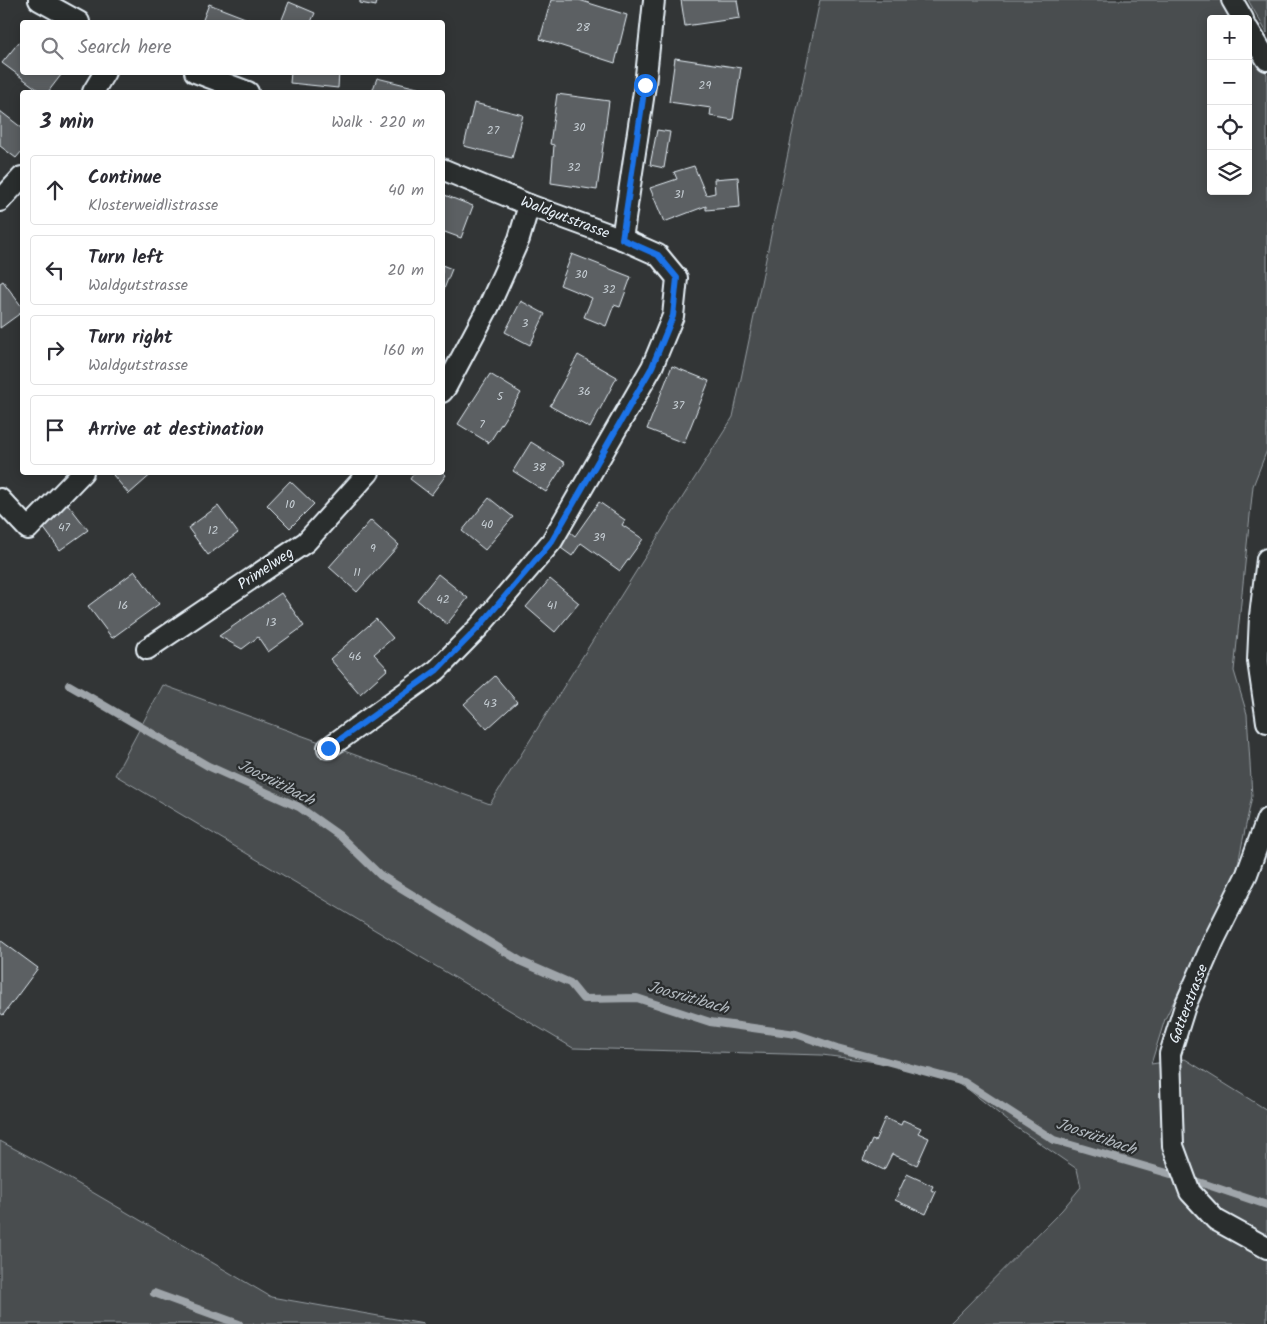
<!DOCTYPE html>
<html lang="en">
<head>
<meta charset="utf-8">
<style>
	body { margin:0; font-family:Kalam,sans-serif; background:#f7f7f7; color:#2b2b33 }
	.controls { position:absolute; right:15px; top:15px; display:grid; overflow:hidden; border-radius:5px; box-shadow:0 2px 12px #0003 }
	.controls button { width:45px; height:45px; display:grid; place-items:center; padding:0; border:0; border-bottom:1px solid #e1e1e2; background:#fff; color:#2b2b33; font:25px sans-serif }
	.stop { position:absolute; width:15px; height:15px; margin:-11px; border:4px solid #1a73e8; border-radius:50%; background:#fff }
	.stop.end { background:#1a73e8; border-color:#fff; box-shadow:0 1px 5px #0008 }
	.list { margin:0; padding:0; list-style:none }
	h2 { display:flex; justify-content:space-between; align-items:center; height:65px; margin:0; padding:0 20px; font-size:21px }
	h2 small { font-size:16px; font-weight:400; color:#7c7c81 }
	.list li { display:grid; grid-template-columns:32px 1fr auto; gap:15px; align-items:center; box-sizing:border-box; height:70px; margin:0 10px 10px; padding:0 10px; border:1px solid #e1e1e2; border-radius:5px }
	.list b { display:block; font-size:19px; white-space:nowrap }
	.list p { margin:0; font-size:16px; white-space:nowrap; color:#7c7c81 }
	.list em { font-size:16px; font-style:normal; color:#7c7c81 }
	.icon { flex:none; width:28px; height:28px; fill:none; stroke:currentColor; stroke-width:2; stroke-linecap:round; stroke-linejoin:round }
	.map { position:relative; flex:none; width:1267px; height:1324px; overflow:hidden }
	.search { position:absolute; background:#fff; box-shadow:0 2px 12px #0003; left:20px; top:20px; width:425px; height:55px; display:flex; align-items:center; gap:12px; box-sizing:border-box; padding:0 18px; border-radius:5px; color:#7c7c81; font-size:19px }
	.panel { position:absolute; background:#fff; box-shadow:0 2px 12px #0003; left:20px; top:90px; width:425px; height:385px; border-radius:5px }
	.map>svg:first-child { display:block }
	.green { fill:#494d4f; stroke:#989fa4 }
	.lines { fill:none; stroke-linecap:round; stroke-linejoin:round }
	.stream { stroke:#9fa5aa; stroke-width:8 }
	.building { fill:#5c6063; stroke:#e8f1f8 }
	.street-casing { stroke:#e8f1f8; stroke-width:24 }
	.street { stroke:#2a2d2e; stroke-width:20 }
	.route { stroke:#1a73e8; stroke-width:6 }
	.labels { text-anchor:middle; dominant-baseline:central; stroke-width:4.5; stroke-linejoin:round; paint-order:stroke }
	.number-label { font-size:12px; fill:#c5cdd3 }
	.street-label { font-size:15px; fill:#e8f1f8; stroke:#2a2d2e }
	.water-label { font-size:16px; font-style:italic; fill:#b1b8be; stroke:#2a2d2e }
</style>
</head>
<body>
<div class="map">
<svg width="1267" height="1324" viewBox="0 0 1267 1324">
	<rect width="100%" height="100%" fill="#323536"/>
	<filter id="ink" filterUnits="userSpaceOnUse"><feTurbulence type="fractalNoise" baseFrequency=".02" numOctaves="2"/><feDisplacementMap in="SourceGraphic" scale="10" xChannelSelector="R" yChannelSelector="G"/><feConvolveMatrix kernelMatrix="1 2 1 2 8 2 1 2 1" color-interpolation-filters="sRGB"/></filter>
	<g filter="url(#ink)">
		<!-- green -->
		<g class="green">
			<polygon points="820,0 1222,0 1232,19 1211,19 1211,191 1248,191 1248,45 1267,74 1267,450 1253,486 1234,671 1247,714 1252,796 1235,878 1165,1019 1151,1064 1185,1059 1267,1110 1267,1324 949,1324 1062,1210 1081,1187 1077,1169 1013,1125 969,1090 931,1069 822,1055 573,1048 115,775 163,685 490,804 733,417"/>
			<polygon points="1248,0 1267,0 1267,33"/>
			<polygon points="0,1141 58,1172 271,1297 424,1324 0,1324"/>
		</g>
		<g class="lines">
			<!-- stream -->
			<g class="stream">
				<polyline points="69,685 208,766 299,807 340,836 380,875 522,962 570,983 583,999 637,998 710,1022 796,1034 837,1048 964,1082 1054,1140 1205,1184 1267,1205"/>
				<polyline points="154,1293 239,1324"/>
			</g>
		</g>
		<!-- building -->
		<g class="building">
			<polygon points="360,0 377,0 376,6 360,3"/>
			<polygon points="551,0 579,0 627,15 615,63 540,39"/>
			<polygon points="681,0 737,0 740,18 685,26"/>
			<polygon points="289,2 315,13 311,22 281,22"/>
			<polygon points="209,4 253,21 253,22 202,22"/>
			<polygon points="19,42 22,45 22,72 57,72 61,75 48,92 41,92 2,63"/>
			<polygon points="675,58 741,68 733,120 710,116 711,108 669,102"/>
			<polygon points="291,72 339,72 338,88 290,83"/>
			<polygon points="377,78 434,92 372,92"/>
			<polygon points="557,94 609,101 597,190 551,183 554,145 550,144"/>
			<polygon points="474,103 523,115 512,158 464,146"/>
			<polygon points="0,111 22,128 22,151 16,158 0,146"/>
			<polygon points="657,130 670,132 664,168 650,165"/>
			<polygon points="694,166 706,195 715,193 714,179 738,177 740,207 706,210 706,206 664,222 650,188 677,179 674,172"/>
			<polygon points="442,194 473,206 461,238 442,231"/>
			<polygon points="572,254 631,277 620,307 614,305 606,326 584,317 592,298 560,285"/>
			<polygon points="442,265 452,269 442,294"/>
			<polygon points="3,281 22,307 22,312 0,328 0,283"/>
			<polygon points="521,301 545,314 530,345 505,332"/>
			<polygon points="578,355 617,377 590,428 550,406"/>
			<polygon points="672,366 709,381 684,443 647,429"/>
			<polygon points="490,374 521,393 489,443 458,424"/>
			<polygon points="531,442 565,463 546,492 513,471"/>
			<polygon points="116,472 154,472 129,494 113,475"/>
			<polygon points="415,472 442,472 446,475 431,495 410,479"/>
			<polygon points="290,481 314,504 290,528 267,505"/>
			<polygon points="489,498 513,517 485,550 462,531"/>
			<polygon points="599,502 625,520 622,525 643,539 620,571 581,543 572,556 554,543 565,528 575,536"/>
			<polygon points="67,503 88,530 60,550 40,523"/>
			<polygon points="218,506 238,533 208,555 188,528"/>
			<polygon points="371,520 399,545 357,592 329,567"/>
			<polygon points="135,571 159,604 112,638 88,606"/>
			<polygon points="438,574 468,598 447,624 417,600"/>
			<polygon points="550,579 579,603 555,632 526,607"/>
			<polygon points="281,593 304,626 268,652 258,637 242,649 219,636"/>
			<polygon points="376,619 393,638 374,654 388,669 360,694 330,659"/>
			<polygon points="495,676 517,702 487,729 464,704"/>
			<polygon points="0,940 38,968 3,1015 0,1013"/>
			<polygon points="885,1118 901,1125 903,1120 921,1128 918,1133 929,1138 917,1165 892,1154 884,1170 863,1160 872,1140 875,1141"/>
			<polygon points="907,1174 933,1186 931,1190 936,1192 926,1214 895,1200"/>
		</g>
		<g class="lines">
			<defs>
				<g id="street">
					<polyline points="39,0 79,22"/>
					<polyline points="1232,0 1243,19"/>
					<polyline points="1248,29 1267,60"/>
					<polyline points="195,72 248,92"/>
					<polyline points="93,92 105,72"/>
					<polyline points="0,201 22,177"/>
					<polyline points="622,239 645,85 654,0"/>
					<polyline points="442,392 446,387 489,306 519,239 529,205"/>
					<polyline points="0,499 28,529 83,472"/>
					<polyline points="1267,559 1260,616 1258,661 1267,722"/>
					<polyline points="147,649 306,542 369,472"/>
					<polyline points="328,748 437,670 479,627 552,541 652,367 673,316 677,278 658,255 622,239 529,205 442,169"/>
					<polyline points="1267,819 1247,874 1214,940 1185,1006 1170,1054 1173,1146 1190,1192 1216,1220 1267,1248"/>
				</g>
			</defs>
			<!-- street casing -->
			<use href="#street" class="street-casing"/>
			<!-- street -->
			<use href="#street" class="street"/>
		</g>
	</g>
	<g class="lines" filter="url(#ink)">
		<!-- route -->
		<polyline class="route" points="328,748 437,670 479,627 552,541 652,367 673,316 677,278 658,255 622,239 645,85"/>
	</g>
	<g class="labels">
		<!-- number labels -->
		<g class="number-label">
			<text x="583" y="27">28</text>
			<text x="705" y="85">29</text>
			<text x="579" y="127">30</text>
			<text x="493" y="130">27</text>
			<text x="574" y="167">32</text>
			<text x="679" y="194">31</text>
			<text x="581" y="274">30</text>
			<text x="609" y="289">32</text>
			<text x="525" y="323">3</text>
			<text x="584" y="391">36</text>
			<text x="500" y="396">5</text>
			<text x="678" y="405">37</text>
			<text x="482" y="424">7</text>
			<text x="539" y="467">38</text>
			<text x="290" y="504">10</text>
			<text x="487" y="524">40</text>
			<text x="64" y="527">47</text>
			<text x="213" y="530">12</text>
			<text x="599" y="537">39</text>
			<text x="373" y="548">9</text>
			<text x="357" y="572">11</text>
			<text x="443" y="599">42</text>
			<text x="123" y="605">16</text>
			<text x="552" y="605">41</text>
			<text x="271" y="622">13</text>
			<text x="355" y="656">46</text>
			<text x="490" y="703">43</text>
		</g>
		<!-- street labels -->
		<g class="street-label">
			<text transform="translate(565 218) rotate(21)">Waldgutstrasse</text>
			<text transform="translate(266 569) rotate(-34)">Primelweg</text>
			<text transform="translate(1189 1004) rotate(-69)">Gatterstrasse</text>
		</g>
		<!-- water labels -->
		<g class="water-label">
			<text transform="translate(276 783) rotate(27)">Joosrütibach</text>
			<text transform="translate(688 998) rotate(16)">Joosrütibach</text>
			<text transform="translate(1096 1137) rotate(19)">Joosrütibach</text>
		</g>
	</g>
</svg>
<div class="controls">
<button>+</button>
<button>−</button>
<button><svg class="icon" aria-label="locate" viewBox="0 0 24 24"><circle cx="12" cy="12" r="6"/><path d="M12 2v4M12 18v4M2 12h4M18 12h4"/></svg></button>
<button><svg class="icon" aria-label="layers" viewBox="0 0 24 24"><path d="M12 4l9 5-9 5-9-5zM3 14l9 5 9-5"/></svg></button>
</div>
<div class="stop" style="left:645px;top:85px"></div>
<div class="stop end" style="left:328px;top:748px"></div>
<div class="search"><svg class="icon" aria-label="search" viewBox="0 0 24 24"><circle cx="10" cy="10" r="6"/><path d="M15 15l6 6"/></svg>Search here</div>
<section class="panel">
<h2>3 min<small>Walk · 220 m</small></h2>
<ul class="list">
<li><svg class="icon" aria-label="ahead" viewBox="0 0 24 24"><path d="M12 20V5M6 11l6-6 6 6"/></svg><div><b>Continue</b><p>Klosterweidlistrasse</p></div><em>40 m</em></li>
<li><svg class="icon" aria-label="left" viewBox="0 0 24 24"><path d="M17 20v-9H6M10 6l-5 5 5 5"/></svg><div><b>Turn left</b><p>Waldgutstrasse</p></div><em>20 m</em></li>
<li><svg class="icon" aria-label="right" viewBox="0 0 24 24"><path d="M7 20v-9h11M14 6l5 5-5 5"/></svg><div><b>Turn right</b><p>Waldgutstrasse</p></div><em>160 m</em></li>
<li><svg class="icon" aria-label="arrive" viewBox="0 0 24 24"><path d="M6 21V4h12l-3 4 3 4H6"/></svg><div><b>Arrive at destination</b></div></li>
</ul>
</section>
</div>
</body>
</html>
